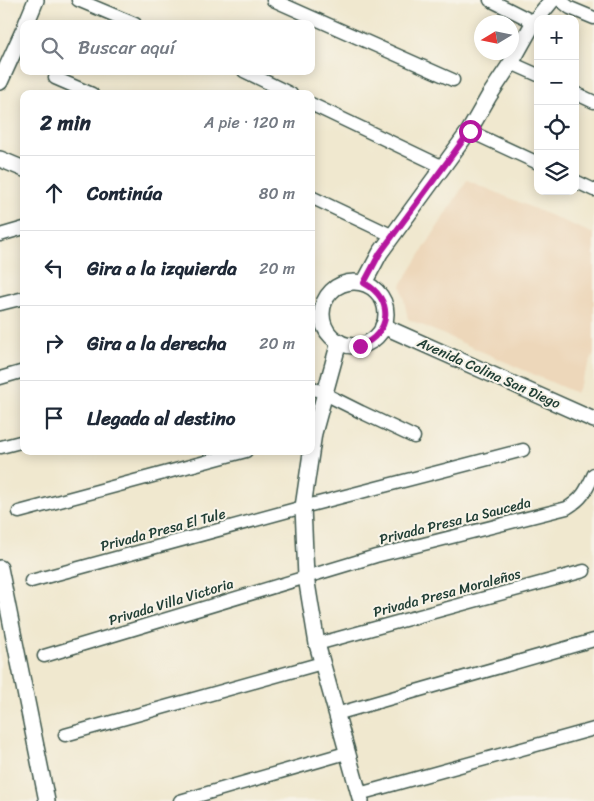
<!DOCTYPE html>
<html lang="es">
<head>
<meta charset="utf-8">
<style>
	body { margin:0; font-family:Sriracha,sans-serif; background:#f2f2f3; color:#1f2937 }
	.controls { position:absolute; right:15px; top:15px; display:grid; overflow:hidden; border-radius:10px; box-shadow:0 2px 12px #0003 }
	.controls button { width:45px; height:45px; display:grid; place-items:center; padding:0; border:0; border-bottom:1px solid #e0e1e3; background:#fff; color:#1f2937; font:25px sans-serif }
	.compass { position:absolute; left:474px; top:15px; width:45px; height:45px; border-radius:50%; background:#fff; box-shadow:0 2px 12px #0003; rotate:260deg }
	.stop { position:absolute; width:15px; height:15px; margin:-11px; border:4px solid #b5179e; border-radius:50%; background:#fff }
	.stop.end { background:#b5179e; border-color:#fff; box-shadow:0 1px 5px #0008 }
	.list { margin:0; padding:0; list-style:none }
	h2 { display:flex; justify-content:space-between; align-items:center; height:65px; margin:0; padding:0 20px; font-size:21px }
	h2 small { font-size:16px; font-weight:400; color:#747a83 }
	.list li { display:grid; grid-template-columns:32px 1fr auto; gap:15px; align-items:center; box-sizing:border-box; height:75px; padding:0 20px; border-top:1px solid #e0e1e3 }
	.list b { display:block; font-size:19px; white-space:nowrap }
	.list em { font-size:16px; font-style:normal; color:#747a83 }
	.icon { flex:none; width:28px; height:28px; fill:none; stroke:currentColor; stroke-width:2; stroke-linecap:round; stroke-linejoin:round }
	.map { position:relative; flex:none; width:594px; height:801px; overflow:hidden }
	.search { position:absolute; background:#fff; box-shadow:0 2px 12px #0003; left:20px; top:20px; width:295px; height:55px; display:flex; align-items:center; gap:12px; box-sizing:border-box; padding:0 18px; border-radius:10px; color:#747a83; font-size:19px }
	.panel { position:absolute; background:#fff; box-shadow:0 2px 12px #0003; left:20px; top:90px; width:295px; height:365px; border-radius:10px }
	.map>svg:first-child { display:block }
	.built { fill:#edd7ba }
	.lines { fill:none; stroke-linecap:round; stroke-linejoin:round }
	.minor-casing { stroke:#3e574b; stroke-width:15 }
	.tertiary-casing { stroke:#3e574b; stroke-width:18 }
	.minor { stroke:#fff; stroke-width:12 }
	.tertiary { stroke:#fff; stroke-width:15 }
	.route { stroke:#b5179e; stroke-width:6 }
	.labels { text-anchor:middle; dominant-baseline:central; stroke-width:4; stroke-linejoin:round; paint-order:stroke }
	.street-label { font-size:14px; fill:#1f3d34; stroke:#f7f3e8 }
</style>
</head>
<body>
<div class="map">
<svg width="594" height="801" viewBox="0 0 594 801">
	<rect width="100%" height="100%" fill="#f7f3e8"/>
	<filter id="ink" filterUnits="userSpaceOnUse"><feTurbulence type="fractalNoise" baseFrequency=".02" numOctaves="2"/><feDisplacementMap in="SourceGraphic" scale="10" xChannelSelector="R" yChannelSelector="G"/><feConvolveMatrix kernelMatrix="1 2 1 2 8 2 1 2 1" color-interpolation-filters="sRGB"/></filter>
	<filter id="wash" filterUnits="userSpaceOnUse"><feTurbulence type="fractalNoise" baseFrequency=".0096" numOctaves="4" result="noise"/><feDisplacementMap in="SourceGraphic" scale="20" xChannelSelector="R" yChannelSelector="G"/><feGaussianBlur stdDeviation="1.12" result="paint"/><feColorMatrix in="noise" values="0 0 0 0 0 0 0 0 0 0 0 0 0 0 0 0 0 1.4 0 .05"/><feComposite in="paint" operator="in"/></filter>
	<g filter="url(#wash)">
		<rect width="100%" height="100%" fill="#f0e8cf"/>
		<!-- built -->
		<polygon class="built" points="467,180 594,234 594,353 576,393 408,319 401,285"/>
	</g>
	<g filter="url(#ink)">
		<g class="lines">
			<defs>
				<g id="minor">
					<polyline points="78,0 135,24"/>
					<polyline points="273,0 453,80"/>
					<polyline points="490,0 534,22"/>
					<polyline points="560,0 570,8 594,18"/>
					<polyline points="511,63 538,75"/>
					<polyline points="244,71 291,94"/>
					<polyline points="55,78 92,94"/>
					<polyline points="575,93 594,102"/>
					<polyline points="311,104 443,167"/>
					<polyline points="469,131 538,163"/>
					<polyline points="575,181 594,190"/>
					<polyline points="311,197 393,236"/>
					<polyline points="0,235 24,228"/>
					<polyline points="0,304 24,298"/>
					<polyline points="0,378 24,371"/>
					<polyline points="311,387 361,412 414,437"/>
					<polyline points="1,447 24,441"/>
					<polyline points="19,512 246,451"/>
					<polyline points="31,581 303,507 523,450"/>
					<polyline points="317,644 584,571"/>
					<path d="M44,656L376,556L567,508C583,498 586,491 594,474"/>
					<polyline points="336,714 594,640"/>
					<polyline points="65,735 322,663"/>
					<polyline points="359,794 594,729"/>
					<polyline points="180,801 346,753"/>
				</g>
				<g id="tertiary">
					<polyline points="26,24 36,0"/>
					<polyline points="0,82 24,29"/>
					<polyline points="0,159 24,169"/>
					<circle cx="354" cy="314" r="32"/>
					<polyline points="364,283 380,253 469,131 489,96 511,63 534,22 552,0"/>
					<polyline points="383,326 594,420"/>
					<polyline points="339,342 314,433 303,507 306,577 317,644 361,801"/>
					<polyline points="0,568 47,801"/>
				</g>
			</defs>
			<!-- minor casing -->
			<use href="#minor" class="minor-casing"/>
			<!-- tertiary casing -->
			<use href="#tertiary" class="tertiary-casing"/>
			<!-- minor -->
			<use href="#minor" class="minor"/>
			<!-- tertiary -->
			<use href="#tertiary" class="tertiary"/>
		</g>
	</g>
	<g class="lines" filter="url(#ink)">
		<!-- route -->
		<path class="route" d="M360,346C392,333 394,299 364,283L380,253L470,131"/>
	</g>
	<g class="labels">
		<!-- street labels -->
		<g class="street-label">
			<text transform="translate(489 373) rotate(24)">Avenida Colina San Diego</text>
			<text transform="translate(455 521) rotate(-14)">Privada Presa La Sauceda</text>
			<text transform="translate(163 530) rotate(-15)">Privada Presa El Tule</text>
			<text transform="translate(447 593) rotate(-15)">Privada Presa Moraleños</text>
			<text transform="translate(171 602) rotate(-17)">Privada Villa Victoria</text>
		</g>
	</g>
</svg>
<div class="controls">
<button>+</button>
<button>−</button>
<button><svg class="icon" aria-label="locate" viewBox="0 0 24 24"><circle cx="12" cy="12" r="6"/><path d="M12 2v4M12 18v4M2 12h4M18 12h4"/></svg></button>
<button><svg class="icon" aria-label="layers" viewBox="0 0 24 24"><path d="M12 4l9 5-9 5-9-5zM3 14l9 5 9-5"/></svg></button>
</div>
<svg class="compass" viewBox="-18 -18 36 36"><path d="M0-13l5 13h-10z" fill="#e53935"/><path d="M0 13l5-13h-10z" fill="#747a83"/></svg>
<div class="stop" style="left:470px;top:131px"></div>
<div class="stop end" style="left:360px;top:346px"></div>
<div class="search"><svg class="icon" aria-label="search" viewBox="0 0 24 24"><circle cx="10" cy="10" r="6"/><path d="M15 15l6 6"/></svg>Buscar aquí</div>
<section class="panel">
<h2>2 min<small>A pie · 120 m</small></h2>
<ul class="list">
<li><svg class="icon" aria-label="ahead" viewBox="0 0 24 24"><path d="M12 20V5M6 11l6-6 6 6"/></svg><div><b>Continúa</b></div><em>80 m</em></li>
<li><svg class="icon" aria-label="left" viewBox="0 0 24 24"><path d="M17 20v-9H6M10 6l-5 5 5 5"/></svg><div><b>Gira a la izquierda</b></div><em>20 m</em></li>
<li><svg class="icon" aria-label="right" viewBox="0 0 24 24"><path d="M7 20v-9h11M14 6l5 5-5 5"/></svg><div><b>Gira a la derecha</b></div><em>20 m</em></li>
<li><svg class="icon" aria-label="arrive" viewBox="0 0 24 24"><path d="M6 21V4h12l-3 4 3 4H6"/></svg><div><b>Llegada al destino</b></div></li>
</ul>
</section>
</div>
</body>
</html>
